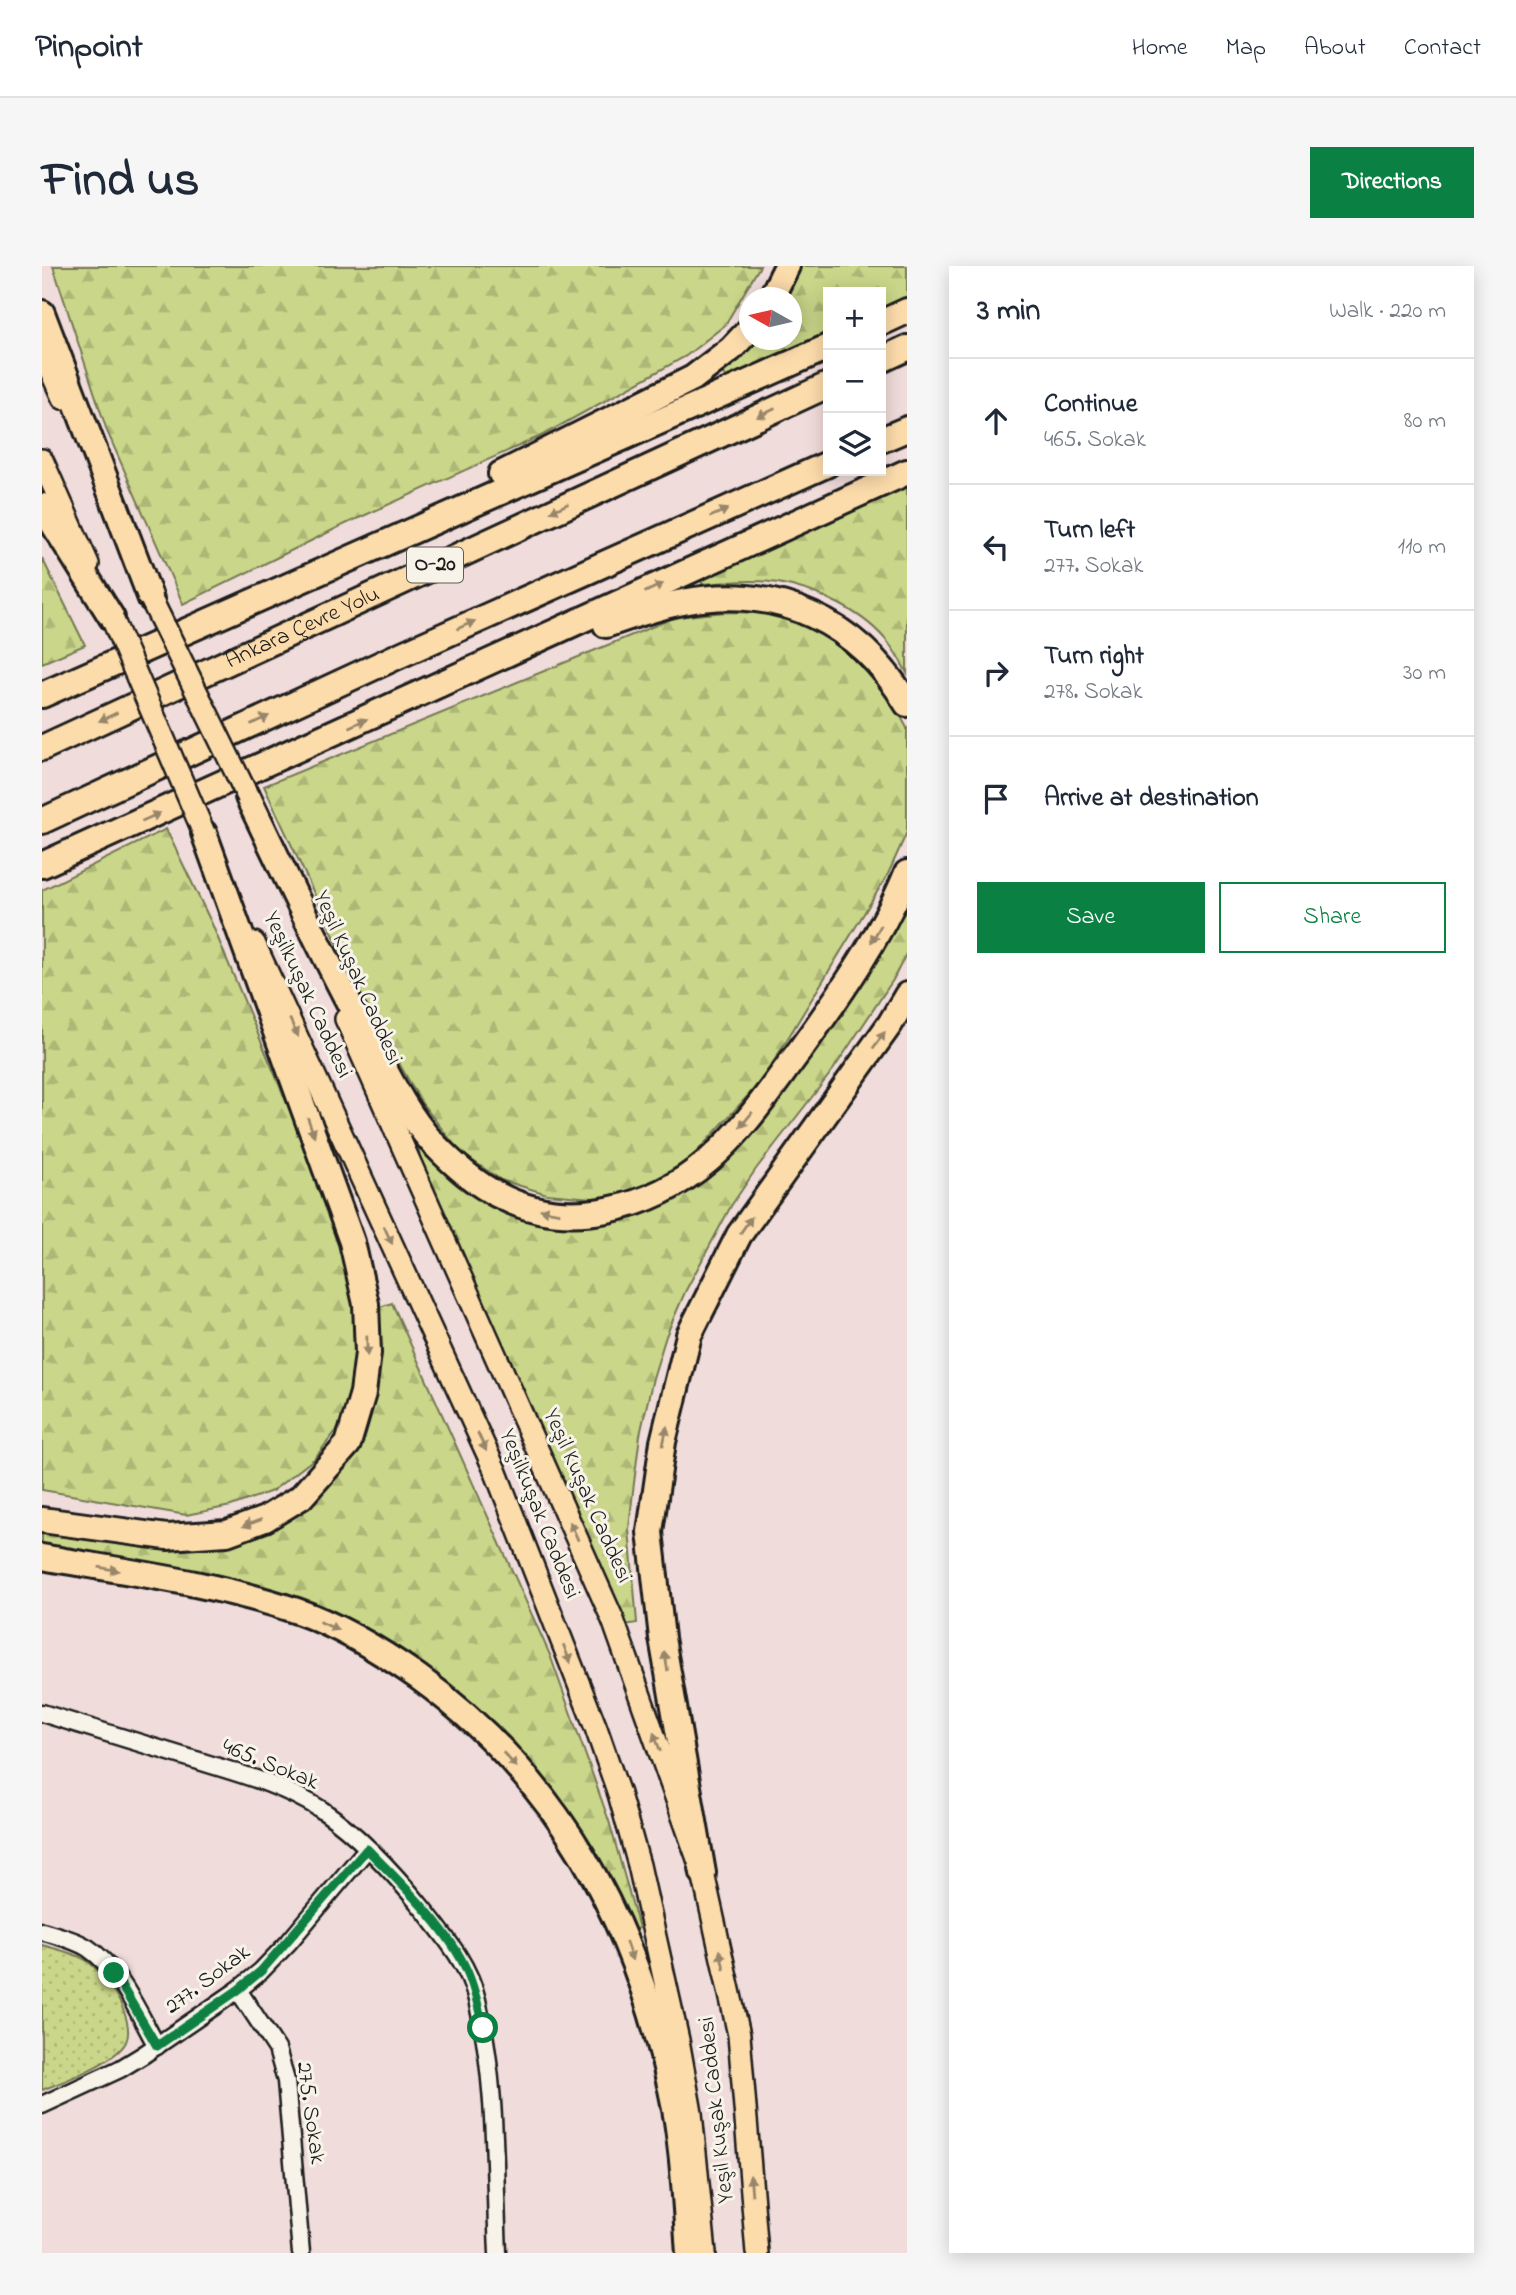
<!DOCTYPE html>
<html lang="en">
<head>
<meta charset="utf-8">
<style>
	body { margin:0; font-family:"Indie Flower",sans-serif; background:#f6f6f7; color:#1f2937 }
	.controls { position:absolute; right:21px; top:21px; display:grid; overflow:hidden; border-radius:0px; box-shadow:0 4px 18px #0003 }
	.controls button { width:63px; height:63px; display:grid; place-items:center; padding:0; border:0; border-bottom:2px solid #e0e1e3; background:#fff; color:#1f2937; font:35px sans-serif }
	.compass { position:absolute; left:697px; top:21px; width:63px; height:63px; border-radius:50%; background:#fff; box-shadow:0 4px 18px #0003; rotate:278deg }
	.stop { position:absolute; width:21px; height:21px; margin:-16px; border:5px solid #0b8043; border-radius:50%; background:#fff }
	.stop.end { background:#0b8043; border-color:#fff; box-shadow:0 2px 7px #0008 }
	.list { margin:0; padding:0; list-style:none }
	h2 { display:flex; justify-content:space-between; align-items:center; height:91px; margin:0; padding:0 28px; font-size:30px }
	h2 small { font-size:23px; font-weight:400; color:#747a83 }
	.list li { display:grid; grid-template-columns:46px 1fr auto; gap:21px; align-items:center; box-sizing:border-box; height:126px; padding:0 28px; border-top:2px solid #e0e1e3 }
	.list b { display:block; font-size:26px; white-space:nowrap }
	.list p { margin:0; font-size:23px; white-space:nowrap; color:#747a83 }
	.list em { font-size:23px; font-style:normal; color:#747a83 }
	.actions { display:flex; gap:14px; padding:21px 28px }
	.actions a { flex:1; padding:16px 0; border:2px solid #0b8043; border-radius:0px; text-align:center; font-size:24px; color:#0b8043 }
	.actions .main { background:#0b8043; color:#fff }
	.icon { flex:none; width:38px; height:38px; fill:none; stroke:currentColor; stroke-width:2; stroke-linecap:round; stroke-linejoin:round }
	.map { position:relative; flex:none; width:865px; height:1987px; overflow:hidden; border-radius:0px }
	header { display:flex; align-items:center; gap:42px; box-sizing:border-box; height:98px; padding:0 35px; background:#fff; border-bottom:2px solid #e0e1e3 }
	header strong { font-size:33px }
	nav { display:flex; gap:38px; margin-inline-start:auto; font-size:24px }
	.intro { display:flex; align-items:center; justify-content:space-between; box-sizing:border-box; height:168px; padding:0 42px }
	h1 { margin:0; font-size:49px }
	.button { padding:18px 32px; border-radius:0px; background:#0b8043; color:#fff; font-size:24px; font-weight:700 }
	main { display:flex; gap:42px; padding:0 42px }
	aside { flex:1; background:#fff; border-radius:0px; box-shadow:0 4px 18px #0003 }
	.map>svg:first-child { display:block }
	.grass { fill:url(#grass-dots); stroke:#737952; stroke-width:2 }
	.forest { fill:url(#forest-firs); stroke:#737952; stroke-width:2 }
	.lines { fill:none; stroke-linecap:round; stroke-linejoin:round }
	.minor-casing { stroke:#1c1c1c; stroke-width:21 }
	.major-casing { stroke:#1c1c1c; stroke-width:26 }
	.highway-casing { stroke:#1c1c1c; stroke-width:30 }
	.minor { stroke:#f7f3e8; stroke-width:16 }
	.major { stroke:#fddcac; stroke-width:21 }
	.highway { stroke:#fddcac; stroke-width:24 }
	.major-bridge-casing { stroke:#1c1c1c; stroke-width:26; stroke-linecap:butt }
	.major-bridge { stroke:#fddcac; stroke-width:21 }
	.oneway { fill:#98866b }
	.route { stroke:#0b8043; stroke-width:9 }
	.labels { text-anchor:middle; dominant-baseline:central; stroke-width:6; stroke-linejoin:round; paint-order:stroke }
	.shield { fill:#f7f3e8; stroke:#5e5c59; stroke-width:2 }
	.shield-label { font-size:21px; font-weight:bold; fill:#1c1c1c }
	.street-label { font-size:23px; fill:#1c1c1c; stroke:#f7f3e8 }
</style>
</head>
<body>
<header>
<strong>Pinpoint</strong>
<nav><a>Home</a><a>Map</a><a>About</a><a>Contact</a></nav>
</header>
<div class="intro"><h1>Find us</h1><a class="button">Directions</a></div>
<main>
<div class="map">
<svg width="865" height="1987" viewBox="0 0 865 1987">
	<defs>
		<pattern id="grass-dots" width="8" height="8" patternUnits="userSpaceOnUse" patternTransform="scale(1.75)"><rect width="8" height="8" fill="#cad689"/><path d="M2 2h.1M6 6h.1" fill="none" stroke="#adb776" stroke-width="1.8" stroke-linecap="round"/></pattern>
		<pattern id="forest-firs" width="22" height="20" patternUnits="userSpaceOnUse" patternTransform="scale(1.75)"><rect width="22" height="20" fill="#cad689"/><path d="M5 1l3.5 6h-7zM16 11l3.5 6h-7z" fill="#adb776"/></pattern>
	</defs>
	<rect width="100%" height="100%" fill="#f0dcdb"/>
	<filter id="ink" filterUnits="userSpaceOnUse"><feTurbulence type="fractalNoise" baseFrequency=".0143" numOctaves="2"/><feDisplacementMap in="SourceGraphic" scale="14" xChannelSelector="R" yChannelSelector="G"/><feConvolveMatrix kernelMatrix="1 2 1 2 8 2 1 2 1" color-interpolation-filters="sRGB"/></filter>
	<g filter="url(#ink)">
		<!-- grass -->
		<path class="grass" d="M0,1679C14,1683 29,1686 42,1693C61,1703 95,1753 84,1776C74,1796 21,1816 0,1824Z"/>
		<!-- forest -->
		<g class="forest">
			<polygon points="11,0 718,0 683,59 644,90 501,169 299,260 141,338 65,165"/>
			<polygon points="757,0 865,0 865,40 839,51 839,26 786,26 786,75 687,119 679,103 715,74 750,74 750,32 745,31"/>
			<path d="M865,215V407C860,398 855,388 848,379C823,346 776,324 736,317C711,313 684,316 660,318L658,305Z"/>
			<polygon points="0,292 43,379 0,397"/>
			<polygon points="684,346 733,347 805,376 840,415 865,462 865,566 846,608 721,813 633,910 588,929 550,932 505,928 459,914 418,886 379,836 325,741 222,520 634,351"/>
			<polygon points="124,563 170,658 308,988 318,1103 301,1156 272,1193 230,1225 189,1240 144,1249 0,1224 0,624"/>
			<path d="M865,640V686L851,714L791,804L714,903L689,940L643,1026L624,1070L611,1112L598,1169L591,1225L587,1263L595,1357L577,1360L369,888L384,882C403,920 446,942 485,953C544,969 607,954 657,919C690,896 716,863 740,831C786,770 827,706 865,640Z"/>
			<polygon points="350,1037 508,1389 567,1555 597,1662 584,1666 472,1484 409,1422 324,1365 0,1284 0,1262 188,1275 313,1181 331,1043"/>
		</g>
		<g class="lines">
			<defs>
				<g id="minor">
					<path d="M0,1447C49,1462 98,1477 147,1492C192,1506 240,1518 280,1544C318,1570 353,1608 382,1644C404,1672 427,1699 435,1734C455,1816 452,1903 456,1987"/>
					<path d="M0,1665C16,1670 32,1673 46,1682C79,1704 96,1747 115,1780"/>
					<polyline points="196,1724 235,1783 244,1815 259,1987"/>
					<polyline points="0,1839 78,1803 101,1789 196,1724 219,1705 246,1677 325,1583"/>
				</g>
				<g id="major">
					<polyline points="0,85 21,132"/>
					<polyline points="0,194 46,298"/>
					<polyline points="212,677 453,1204 554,1462 577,1528 597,1599 636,1774 649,1847 663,1987"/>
					<polyline points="304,753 571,1354 661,1607 697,1769 715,1987"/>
				</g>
				<g id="highway">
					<polyline points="729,32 745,0"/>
					<polyline points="0,47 109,333"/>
					<polyline points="839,57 865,45"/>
					<polyline points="839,94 865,82"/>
					<polyline points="839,174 865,163"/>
					<polyline points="459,208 651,112 689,83 708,63"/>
					<polyline points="0,240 70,352"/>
					<path d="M564,359C589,350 615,341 641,336C735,317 817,356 865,438"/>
					<polyline points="0,429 786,81"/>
					<path id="s1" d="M0,482L786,119"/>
					<path d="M206,531C243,609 280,687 321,763C342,801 361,844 390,876C409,896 432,917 456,929C526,966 610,943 667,894C703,863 730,821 758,784C798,729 839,670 865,607"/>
					<polyline points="0,555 356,390 786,198"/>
					<polyline points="0,599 865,206"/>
					<polyline points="0,1254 125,1271 185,1267 223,1253 259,1231 306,1178 321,1127 326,1087 324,1038 310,976 162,567"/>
					<path d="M0,1291C85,1306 173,1317 255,1345C298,1360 339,1385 376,1411C518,1514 592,1654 629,1823C641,1876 643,1933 647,1987"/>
					<polyline points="661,1607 620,1372 608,1266 621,1176 647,1069 697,969 848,758 865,729"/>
				</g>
			</defs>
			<!-- minor casing -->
			<use href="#minor" class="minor-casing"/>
			<!-- major casing -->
			<use href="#major" class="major-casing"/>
			<!-- highway casing -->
			<use href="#highway" class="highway-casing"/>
			<!-- minor -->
			<use href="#minor" class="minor"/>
			<!-- major -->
			<use href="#major" class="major"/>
			<!-- highway -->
			<use href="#highway" class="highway"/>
			<defs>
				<g id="major-bridge">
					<polyline points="109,333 206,531"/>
					<polyline points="70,352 162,567"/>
				</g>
			</defs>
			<!-- major-bridge casing -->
			<use href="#major-bridge" class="major-bridge-casing"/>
			<!-- major-bridge -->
			<use href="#major-bridge" class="major-bridge"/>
		</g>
		<!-- one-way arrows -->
		<defs><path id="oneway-solid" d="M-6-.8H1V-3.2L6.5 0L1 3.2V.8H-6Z" transform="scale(1.75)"/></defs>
		<g class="oneway">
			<use href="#oneway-solid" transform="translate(724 147) rotate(155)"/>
			<use href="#oneway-solid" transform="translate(517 242) rotate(155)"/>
			<use href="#oneway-solid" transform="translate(677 247) rotate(-24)"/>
			<use href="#oneway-solid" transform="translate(612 322) rotate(-25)"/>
			<use href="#oneway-solid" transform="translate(424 359) rotate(-24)"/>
			<use href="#oneway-solid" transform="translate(66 451) rotate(155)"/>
			<use href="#oneway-solid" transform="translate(218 454) rotate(-25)"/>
			<use href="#oneway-solid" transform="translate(316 457) rotate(-24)"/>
			<use href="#oneway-solid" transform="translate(109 551) rotate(-24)"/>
			<use href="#oneway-solid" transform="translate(834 668) rotate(120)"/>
			<use href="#oneway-solid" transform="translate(252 762) rotate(65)"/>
			<use href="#oneway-solid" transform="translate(837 774) rotate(-54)"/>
			<use href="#oneway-solid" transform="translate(704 854) rotate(129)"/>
			<use href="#oneway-solid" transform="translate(269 861) rotate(70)"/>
			<use href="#oneway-solid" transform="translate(508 945) rotate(-170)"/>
			<use href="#oneway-solid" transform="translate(704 959) rotate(-55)"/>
			<use href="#oneway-solid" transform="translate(346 969) rotate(65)"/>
			<use href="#oneway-solid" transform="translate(325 1080) rotate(89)"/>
			<use href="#oneway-solid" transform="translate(623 1170) rotate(-78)"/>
			<use href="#oneway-solid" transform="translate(440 1176) rotate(65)"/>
			<use href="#oneway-solid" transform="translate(210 1257) rotate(160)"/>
			<use href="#oneway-solid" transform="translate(532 1265) rotate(-114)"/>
			<use href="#oneway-solid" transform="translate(67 1303) rotate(10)"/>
			<use href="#oneway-solid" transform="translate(287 1360) rotate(25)"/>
			<use href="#oneway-solid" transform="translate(525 1388) rotate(69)"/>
			<use href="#oneway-solid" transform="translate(624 1395) rotate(-100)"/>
			<use href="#oneway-solid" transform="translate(615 1476) rotate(-110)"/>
			<use href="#oneway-solid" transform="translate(468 1494) rotate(47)"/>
			<use href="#oneway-solid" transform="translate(587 1685) rotate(71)"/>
			<use href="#oneway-solid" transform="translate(680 1694) rotate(-103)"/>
			<use href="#oneway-solid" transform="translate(709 1919) rotate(-95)"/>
		</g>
	</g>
	<g class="lines" filter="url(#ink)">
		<!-- route -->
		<path class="route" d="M72,1707L115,1780L196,1724L219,1705L325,1583C359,1618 405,1660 425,1705C433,1723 437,1742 441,1762"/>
	</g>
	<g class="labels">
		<!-- shield labels -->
		<rect class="shield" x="365" y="281.5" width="56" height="35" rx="5"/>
		<g class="shield-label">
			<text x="393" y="299">O-20</text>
		</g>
		<!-- street labels -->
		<g class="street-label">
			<text stroke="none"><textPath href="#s1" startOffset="287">Ankara Çevre Yolu</textPath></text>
			<text transform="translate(315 712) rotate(66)">Yeşil Kuşak Caddesi</text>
			<text transform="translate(265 729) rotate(65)">Yeşilkuşak Caddesi</text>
			<text transform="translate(545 1230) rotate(66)">Yeşil Kuşak Caddesi</text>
			<text transform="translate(497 1248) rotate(68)">Yeşilkuşak Caddesi</text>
			<text transform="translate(228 1499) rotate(22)">465. Sokak</text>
			<text transform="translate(166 1714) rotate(-37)">277. Sokak</text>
			<text transform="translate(675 1844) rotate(-96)">Yeşil Kuşak Caddesi</text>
			<text transform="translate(268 1847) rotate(82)">275. Sokak</text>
		</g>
	</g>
</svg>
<div class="controls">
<button>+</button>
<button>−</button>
<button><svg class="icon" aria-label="layers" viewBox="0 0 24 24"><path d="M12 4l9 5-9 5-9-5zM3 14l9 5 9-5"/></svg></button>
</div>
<svg class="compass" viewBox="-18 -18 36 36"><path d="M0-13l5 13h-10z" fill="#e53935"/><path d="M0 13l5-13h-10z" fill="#747a83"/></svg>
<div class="stop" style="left:441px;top:1762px"></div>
<div class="stop end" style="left:72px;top:1707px"></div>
</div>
<aside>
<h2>3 min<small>Walk · 220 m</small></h2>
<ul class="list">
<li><svg class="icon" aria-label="ahead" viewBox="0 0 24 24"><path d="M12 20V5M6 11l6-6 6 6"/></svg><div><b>Continue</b><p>465. Sokak</p></div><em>80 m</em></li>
<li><svg class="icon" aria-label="left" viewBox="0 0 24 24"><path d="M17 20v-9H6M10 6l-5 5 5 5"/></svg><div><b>Turn left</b><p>277. Sokak</p></div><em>110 m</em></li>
<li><svg class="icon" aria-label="right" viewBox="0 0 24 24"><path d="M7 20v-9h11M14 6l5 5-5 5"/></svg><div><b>Turn right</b><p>278. Sokak</p></div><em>30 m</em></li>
<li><svg class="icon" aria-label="arrive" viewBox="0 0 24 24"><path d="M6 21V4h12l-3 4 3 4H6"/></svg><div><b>Arrive at destination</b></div></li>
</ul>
<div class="actions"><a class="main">Save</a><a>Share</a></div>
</aside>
</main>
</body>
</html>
